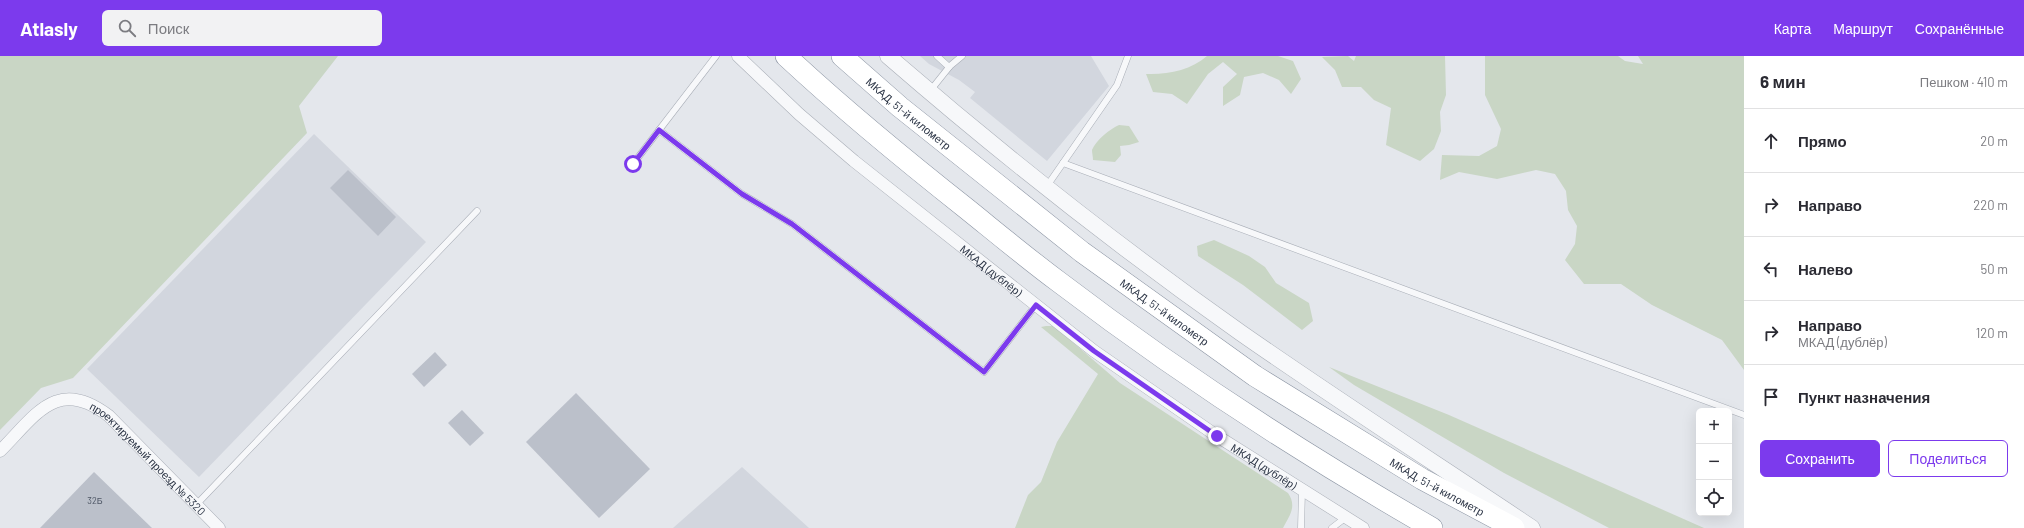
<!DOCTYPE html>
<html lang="ru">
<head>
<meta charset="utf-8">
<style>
	body { margin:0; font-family:Barlow,sans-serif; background:#f2f2f3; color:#2b2b33 }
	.controls { position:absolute; right:12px; bottom:12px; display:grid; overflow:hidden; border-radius:6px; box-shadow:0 4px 16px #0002 }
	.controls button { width:36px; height:36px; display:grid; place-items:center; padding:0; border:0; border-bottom:1px solid #e1e1e2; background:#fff; color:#2b2b33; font:20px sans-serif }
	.stop { position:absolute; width:12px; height:12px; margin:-9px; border:3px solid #7c3aed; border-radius:50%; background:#fff }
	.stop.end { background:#7c3aed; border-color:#fff; box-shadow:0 1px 4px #0008 }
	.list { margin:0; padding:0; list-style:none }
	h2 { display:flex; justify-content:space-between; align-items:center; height:52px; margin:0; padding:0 16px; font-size:17px }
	h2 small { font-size:13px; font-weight:400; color:#7c7c81 }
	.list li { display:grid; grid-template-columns:26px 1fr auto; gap:12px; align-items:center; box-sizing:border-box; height:64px; padding:0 16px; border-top:1px solid #e1e1e2 }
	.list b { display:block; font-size:15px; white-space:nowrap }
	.list p { margin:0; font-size:13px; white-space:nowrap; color:#7c7c81 }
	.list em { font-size:13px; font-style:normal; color:#7c7c81 }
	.actions { display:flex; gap:8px; padding:12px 16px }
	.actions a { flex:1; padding:9px 0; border:1px solid #7c3aed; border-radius:6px; text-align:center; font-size:14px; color:#7c3aed }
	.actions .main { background:#7c3aed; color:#fff }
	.icon { flex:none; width:22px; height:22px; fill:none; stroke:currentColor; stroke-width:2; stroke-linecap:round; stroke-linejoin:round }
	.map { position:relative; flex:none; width:1744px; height:472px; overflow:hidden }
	header { display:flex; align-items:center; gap:24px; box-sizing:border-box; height:56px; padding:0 20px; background:#7c3aed; color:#fff }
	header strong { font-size:19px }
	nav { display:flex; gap:22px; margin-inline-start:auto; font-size:14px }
	.search { width:280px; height:36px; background:#f2f2f3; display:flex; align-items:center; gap:10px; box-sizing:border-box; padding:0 14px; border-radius:6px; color:#7c7c81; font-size:15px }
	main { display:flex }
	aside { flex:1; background:#fff }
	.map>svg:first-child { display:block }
	.built { fill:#d2d6de }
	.green { fill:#c9d6c5 }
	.building { fill:#bbc0ca }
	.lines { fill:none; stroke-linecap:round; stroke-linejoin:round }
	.service-casing { stroke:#a9aeb7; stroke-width:7 }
	.minor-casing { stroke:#a9aeb7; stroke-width:13 }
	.tertiary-casing { stroke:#a9aeb7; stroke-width:17 }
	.trunk-casing { stroke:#8b94a3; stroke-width:22 }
	.service { stroke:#f7f8fa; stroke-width:6 }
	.minor { stroke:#f7f8fa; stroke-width:12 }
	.tertiary { stroke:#f7f8fa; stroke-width:16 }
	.trunk { stroke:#fff; stroke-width:21 }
	.route { stroke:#7c3aed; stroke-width:5 }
	.labels { text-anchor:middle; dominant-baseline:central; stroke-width:3.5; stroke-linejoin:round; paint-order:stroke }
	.number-label { font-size:9px; fill:#4f5766 }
	.street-label { font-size:11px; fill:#2b3445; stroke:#f4f6f9 }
</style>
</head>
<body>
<header>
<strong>Atlasly</strong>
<div class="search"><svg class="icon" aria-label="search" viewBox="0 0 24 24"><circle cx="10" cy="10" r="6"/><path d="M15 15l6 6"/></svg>Поиск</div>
<nav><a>Карта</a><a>Маршрут</a><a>Сохранённые</a></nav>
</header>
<main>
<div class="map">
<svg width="1744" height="472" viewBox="0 0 1744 472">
	<rect width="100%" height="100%" fill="#e4e7ec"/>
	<!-- built -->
	<g class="built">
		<polygon points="920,0 1091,0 1109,30 1047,105 970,42 975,36 959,24 929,8"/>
		<polygon points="314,78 426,186 199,421 87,313"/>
		<polygon points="742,411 809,472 673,472"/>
	</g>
	<!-- green -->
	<g class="green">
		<polygon points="0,0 338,0 299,50 307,77 73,322 41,332 0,374"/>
		<path d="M1207,0H1278L1293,5L1301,23L1291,38L1279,24L1263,17L1244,21L1240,39L1223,50V31L1237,18L1223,6L1208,18L1187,48L1172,38L1153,36L1146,18C1167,19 1191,14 1207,0Z"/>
		<polygon points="1348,0 1354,5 1356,0 1445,0 1446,39 1440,56 1441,75 1434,93 1420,105 1386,89 1391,52 1374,44 1361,31 1342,31 1335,14 1322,1"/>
		<polygon points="1485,0 1618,0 1625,5 1643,8 1638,0 1744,0 1744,314 1722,284 1652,249 1621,228 1584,228 1565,204 1575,188 1577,170 1568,154 1566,135 1555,118 1536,114 1497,123 1459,116 1440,124 1442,99 1479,100 1497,90 1501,73 1485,39"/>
		<path d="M1119,69L1129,70L1139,86L1129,89L1120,90L1121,99L1115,106L1093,104C1093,101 1092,97 1092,94C1096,84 1110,73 1119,69Z"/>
		<polygon points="1214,184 1249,200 1265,211 1276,227 1309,247 1313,265 1302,274 1243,229 1198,200 1197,190"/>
		<path d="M1046,270H1054L1120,327L1288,437C1297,450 1290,459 1283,472H1015L1028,439L1041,426L1057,386L1098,318L1041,271Z"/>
		<polygon points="1329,311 1449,359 1704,472 1609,472 1504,417 1354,329"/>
	</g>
	<!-- building -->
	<g class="building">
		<polygon points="348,114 396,161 378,180 330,132"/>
		<polygon points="435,296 447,309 424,331 412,318"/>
		<polygon points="576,337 650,413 599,462 526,386"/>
		<polygon points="462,354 484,377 470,390 448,367"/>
		<polygon points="94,416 152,472 40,472"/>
	</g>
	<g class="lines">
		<defs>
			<g id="service">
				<polyline points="937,0 949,11"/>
				<polyline points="930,35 950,10 962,0"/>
				<polyline points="659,74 742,138 792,168 984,316 1036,249"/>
				<polyline points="1063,107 1744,359"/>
				<polyline points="633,108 716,0"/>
				<polyline points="1047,130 1117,29 1128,0"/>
				<polyline points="196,449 477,155"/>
				<polyline points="1301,472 1302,435"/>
				<polyline points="1332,472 1345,462"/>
			</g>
			<g id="minor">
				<path id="s1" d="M738,0L799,58L854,105L1094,295L1217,380L1363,472"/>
				<path id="s2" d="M0,395C36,359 57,320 109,360L219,472"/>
			</g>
			<path id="tertiary" d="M888,0C1001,98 1119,191 1241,277C1337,344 1435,407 1532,472"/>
			<g id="trunk">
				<path d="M786,0C844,54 905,104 967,153C998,178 1028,203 1059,226C1177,316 1303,398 1432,472"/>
				<path id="s3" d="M842,0L900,51L1082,196L1255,320L1422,423L1514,472"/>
			</g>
		</defs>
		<!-- service casing -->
		<use href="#service" class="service-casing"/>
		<!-- minor casing -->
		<use href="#minor" class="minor-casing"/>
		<!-- tertiary casing -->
		<use href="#tertiary" class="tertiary-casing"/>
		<!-- trunk casing -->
		<use href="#trunk" class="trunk-casing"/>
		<!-- service -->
		<use href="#service" class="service"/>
		<!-- minor -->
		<use href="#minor" class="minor"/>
		<!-- tertiary -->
		<use href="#tertiary" class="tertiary"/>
		<!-- trunk -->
		<use href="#trunk" class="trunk"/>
	</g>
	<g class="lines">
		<!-- route -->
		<polyline class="route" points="633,108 659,74 742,138 792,168 984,316 1036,249 1094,295 1217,380"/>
	</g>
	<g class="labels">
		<!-- number labels -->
		<g class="number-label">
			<text x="95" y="444">32Б</text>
		</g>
		<!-- street labels -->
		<g class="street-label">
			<text stroke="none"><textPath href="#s3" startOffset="88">МКАД, 51-й километр</textPath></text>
			<text stroke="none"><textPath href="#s1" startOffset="332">МКАД (дублёр)</textPath></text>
			<text stroke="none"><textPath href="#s3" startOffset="412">МКАД, 51-й километр</textPath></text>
			<text stroke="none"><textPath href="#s2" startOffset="190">проектируемый проезд № 5320</textPath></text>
			<text stroke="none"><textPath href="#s1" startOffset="668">МКАД (дублёр)</textPath></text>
			<text stroke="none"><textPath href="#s3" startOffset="736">МКАД, 51-й километр</textPath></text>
		</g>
	</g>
</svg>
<div class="controls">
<button>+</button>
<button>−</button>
<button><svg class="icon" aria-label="locate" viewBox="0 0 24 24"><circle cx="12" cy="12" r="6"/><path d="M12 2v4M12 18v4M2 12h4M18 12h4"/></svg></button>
</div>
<div class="stop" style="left:633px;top:108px"></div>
<div class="stop end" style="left:1217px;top:380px"></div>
</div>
<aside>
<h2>6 мин<small>Пешком · 410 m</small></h2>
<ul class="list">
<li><svg class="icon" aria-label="ahead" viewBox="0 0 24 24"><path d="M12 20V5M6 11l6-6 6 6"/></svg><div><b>Прямо</b></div><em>20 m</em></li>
<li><svg class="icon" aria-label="right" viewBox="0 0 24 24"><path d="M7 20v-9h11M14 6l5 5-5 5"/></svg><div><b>Направо</b></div><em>220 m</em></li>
<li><svg class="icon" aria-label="left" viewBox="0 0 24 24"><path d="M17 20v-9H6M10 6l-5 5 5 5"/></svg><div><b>Налево</b></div><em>50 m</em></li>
<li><svg class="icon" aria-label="right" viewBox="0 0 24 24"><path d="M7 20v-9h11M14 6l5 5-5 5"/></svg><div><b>Направо</b><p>МКАД (дублёр)</p></div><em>120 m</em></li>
<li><svg class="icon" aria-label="arrive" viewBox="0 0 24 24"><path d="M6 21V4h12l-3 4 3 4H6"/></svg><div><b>Пункт назначения</b></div></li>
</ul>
<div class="actions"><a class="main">Сохранить</a><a>Поделиться</a></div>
</aside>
</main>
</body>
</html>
